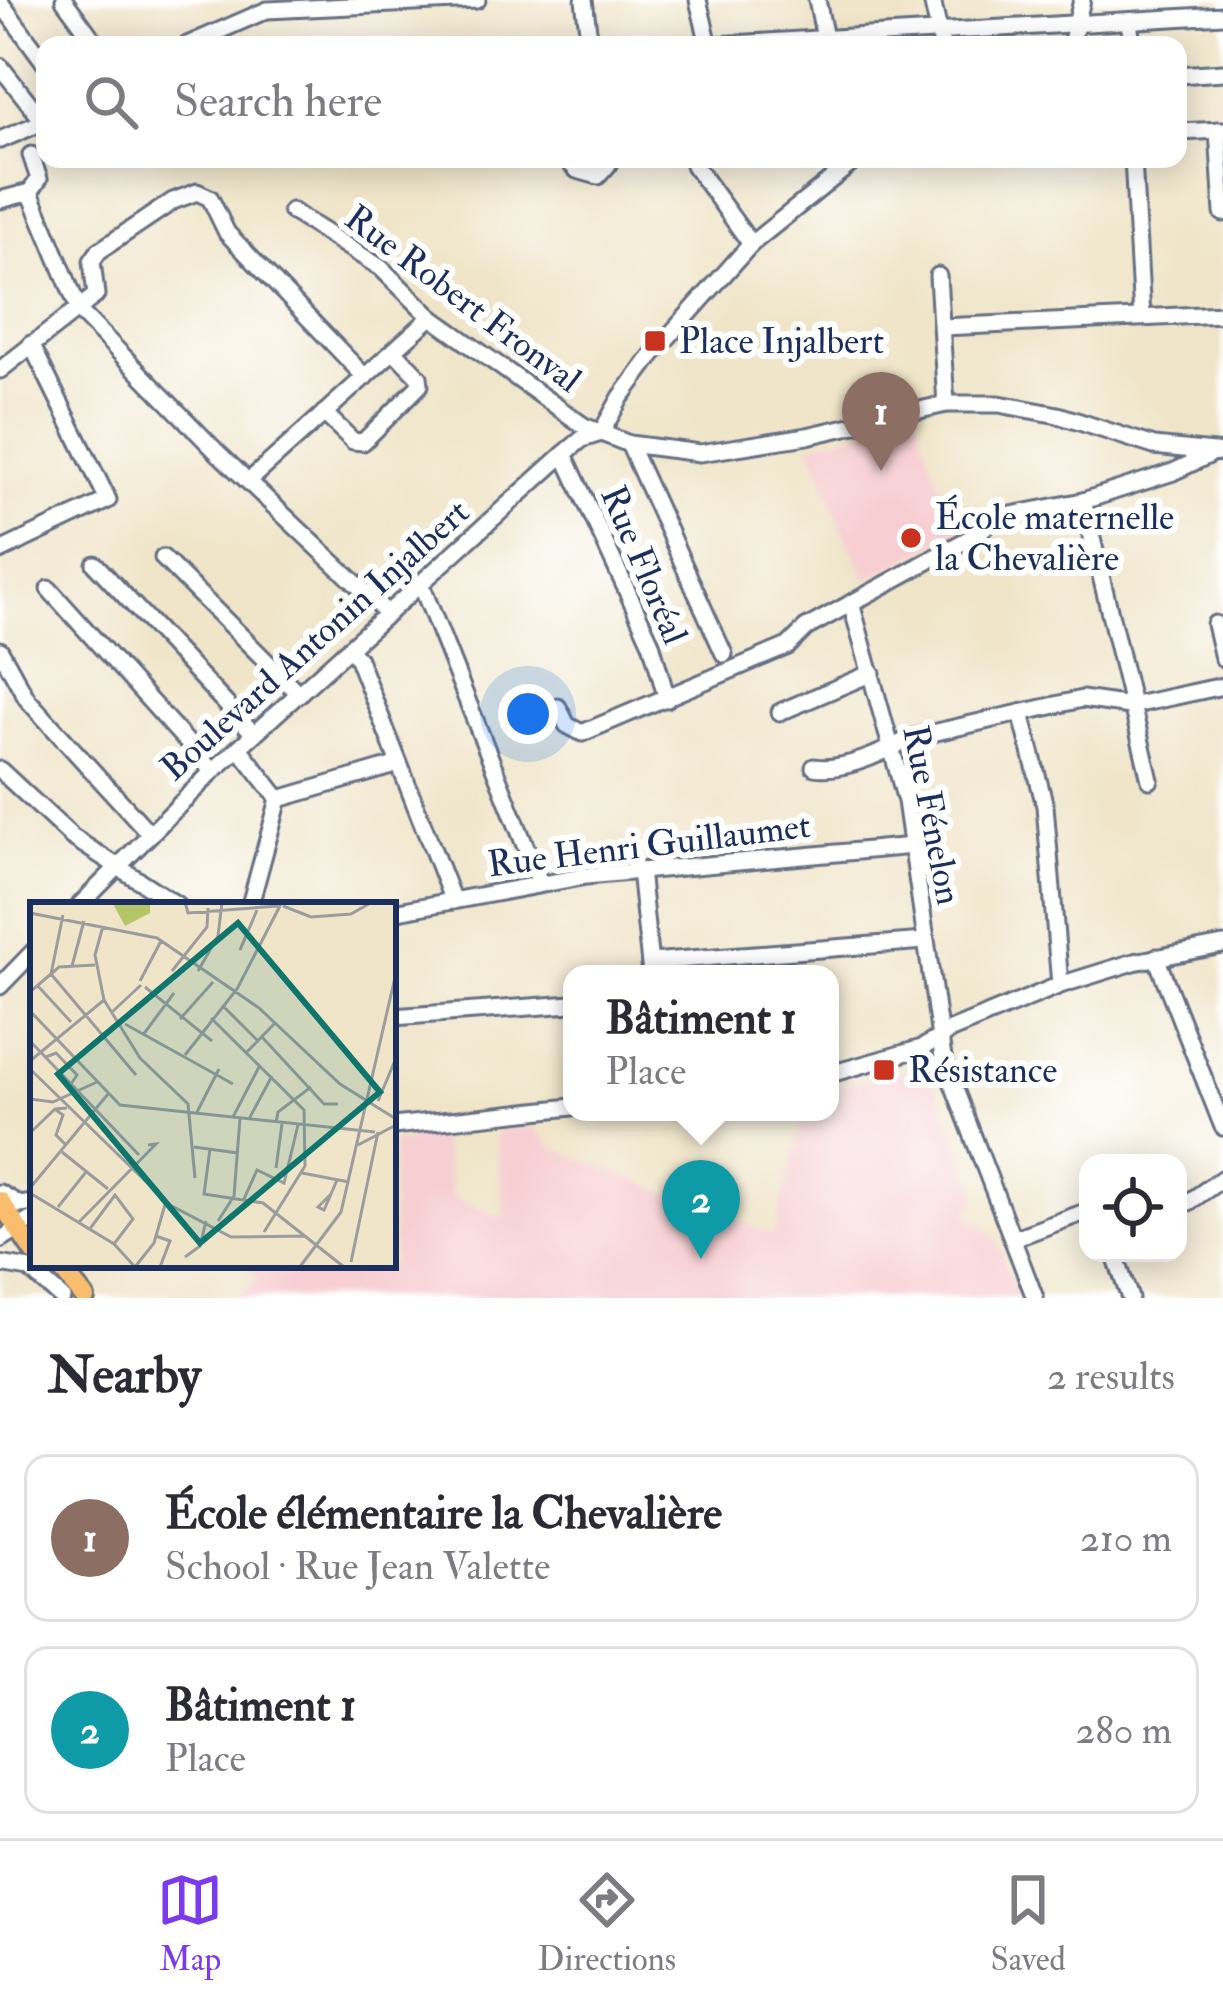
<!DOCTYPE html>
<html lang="en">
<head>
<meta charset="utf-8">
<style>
	body { margin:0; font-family:"IM FELL Double Pica",serif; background:#f7f7f7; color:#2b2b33 }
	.controls { position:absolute; right:36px; bottom:36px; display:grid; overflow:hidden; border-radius:24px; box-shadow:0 6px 30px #0003 }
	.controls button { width:108px; height:108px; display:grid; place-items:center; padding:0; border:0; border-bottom:3px solid #e1e1e2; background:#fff; color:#2b2b33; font:60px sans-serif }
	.you { position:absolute; left:528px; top:714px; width:42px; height:42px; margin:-30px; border:9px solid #fff; border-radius:50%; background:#1a73e8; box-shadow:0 0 0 18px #1a73e833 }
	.badge { display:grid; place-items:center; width:78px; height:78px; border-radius:50%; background:#7c3aed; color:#fff; font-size:39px; font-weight:700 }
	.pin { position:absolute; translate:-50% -99px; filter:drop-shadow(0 3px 6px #0008) }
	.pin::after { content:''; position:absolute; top:63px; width:42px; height:36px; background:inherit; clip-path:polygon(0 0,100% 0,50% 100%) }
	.popup { position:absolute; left:563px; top:965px; width:276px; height:156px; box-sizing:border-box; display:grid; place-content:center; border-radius:24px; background:#fff; filter:drop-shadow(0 3px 9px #0005); font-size:39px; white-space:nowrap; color:#7c7c81 }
	.popup b { font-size:45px; color:#2b2b33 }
	.popup::after { content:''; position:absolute; left:50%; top:100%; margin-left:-24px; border:24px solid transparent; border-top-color:#fff }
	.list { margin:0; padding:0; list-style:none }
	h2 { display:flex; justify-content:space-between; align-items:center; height:156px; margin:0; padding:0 48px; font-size:51px }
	h2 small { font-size:39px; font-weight:400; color:#7c7c81 }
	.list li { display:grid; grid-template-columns:78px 1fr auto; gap:36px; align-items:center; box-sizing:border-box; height:168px; margin:0 24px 24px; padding:0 24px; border:3px solid #e1e1e2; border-radius:24px }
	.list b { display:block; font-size:45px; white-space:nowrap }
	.list p { margin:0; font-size:39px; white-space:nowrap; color:#7c7c81 }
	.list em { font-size:39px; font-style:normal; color:#7c7c81 }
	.icon { flex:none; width:66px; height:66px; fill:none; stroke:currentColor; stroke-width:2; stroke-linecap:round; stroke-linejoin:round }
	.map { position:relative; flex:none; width:1223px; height:1298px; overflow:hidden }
	.search { position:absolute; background:#fff; box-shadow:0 6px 30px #0003; left:36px; right:36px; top:36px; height:132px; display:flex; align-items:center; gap:30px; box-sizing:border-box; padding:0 42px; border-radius:24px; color:#7c7c81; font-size:45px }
	.sheet { height:540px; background:#fff }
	nav { display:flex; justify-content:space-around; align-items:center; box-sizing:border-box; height:168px; border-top:3px solid #e1e1e2; background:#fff; font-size:33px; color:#7c7c81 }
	nav a { display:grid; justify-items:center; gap:6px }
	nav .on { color:#7c3aed }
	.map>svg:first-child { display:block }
	.built { fill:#f7cfd3 }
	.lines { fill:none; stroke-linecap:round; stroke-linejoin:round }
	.minor-casing { stroke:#666f83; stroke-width:21 }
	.major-casing { stroke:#666f83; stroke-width:24 }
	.minor { stroke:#fff; stroke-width:15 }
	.major { stroke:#f9be6d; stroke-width:18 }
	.poi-dot { fill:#c8321e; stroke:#fff; stroke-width:4.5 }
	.labels { text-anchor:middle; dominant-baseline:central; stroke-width:12; stroke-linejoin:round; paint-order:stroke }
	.street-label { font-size:36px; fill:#1b2f5e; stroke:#fff }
	.poi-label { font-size:36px; fill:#1b2f5e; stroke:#fff; text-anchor:start }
	.inset-road { fill:none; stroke:#9b9c9e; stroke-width:3 }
	.view { fill:#0f766e; fill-opacity:0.15; stroke:#0f766e; stroke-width:6 }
	.inset-edge { fill:none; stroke:#1b2f5e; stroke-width:6 }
</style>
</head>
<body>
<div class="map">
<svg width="1223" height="1298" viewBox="0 0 1223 1298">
	<rect width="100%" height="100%" fill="#fff"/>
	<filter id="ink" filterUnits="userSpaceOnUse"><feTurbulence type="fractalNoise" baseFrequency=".00833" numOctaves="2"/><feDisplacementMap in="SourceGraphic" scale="24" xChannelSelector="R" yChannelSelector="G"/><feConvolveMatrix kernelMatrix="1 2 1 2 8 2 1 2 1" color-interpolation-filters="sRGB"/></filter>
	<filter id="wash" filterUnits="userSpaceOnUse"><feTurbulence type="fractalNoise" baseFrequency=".004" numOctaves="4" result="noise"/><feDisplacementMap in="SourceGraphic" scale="48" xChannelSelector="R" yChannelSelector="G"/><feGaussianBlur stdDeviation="2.7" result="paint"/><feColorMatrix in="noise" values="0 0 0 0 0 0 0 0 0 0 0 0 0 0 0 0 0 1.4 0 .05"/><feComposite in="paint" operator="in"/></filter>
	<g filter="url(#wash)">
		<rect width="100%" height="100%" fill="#f0e5c9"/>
		<!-- built -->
		<g class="built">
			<polygon points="917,417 941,489 962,529 868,580 840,525 811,444"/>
			<polygon points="927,1063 975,1184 976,1199 967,1214 994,1235 1018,1298 236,1298 258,1280 247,1265 393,1265 393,1143 441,1136 452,1197 505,1218 495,1130 531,1126 554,1148 774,1235 805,1112 830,1112 830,1090"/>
		</g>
	</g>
	<g filter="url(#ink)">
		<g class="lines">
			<defs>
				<g id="minor">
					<polyline points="64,0 97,45"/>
					<polyline points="584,0 590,45"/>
					<polyline points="698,0 709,45"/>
					<polyline points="817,0 825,38"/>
					<polyline points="932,0 942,45"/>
					<polyline points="0,2 45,63"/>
					<polyline points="1129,21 1132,45"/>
					<polyline points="187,45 267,10 477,0"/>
					<polyline points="716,45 1223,15"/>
					<polyline points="1071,45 1082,0"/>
					<polyline points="0,66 44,122"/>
					<polyline points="1178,75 1223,72"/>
					<polyline points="1218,130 1223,213"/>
					<polyline points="1178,132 1223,130"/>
					<polyline points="0,140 45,121"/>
					<polyline points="31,155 39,179 30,192 80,312 217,452 388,614"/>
					<polyline points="573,159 571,164 577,170 598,176 608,165 607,159"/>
					<polyline points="1133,159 1142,317"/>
					<polyline points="694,165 751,244"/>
					<polyline points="0,200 30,192"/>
					<polyline points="291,211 381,268 431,317 584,426 629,444 700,453 807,436 946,404 999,404 1058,415 1154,446 1223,453"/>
					<polyline points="938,276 946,404"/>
					<polyline points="942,327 1223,314"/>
					<polyline points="0,370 96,295 92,261 99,251 173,201 197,192 210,198 227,233 365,377"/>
					<polyline points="324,413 353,441 363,442 420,385 419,377 394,351"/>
					<polyline points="601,433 621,397 653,354 751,244 857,159"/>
					<polyline points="629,444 724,654"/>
					<polyline points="564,454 651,643 667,699"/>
					<polyline points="249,481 431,317"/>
					<polyline points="1083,501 1150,780"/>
					<polyline points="0,551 108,500 31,344"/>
					<polyline points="163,558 299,694"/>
					<polyline points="95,564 254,734"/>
					<polyline points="418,586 424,592 540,883"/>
					<polyline points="49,589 213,771"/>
					<polyline points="851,603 906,801 943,1058 1035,1298"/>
					<polyline points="1215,624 1223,658"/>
					<polyline points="349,648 358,659 453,901"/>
					<polyline points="0,650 27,699 150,834"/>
					<polyline points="558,707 567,725 582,733 788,646 806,628 972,537 996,518 1083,501 1173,472 1209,455"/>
					<polyline points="780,712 872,673"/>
					<polyline points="1021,713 1045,806 1060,985"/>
					<polyline points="239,748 279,799 250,905"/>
					<path d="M814,767C843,772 885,752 910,738L1082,699L1130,706L1223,686"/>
					<polyline points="0,770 72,837 177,905"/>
					<polyline points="279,799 399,764"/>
					<polyline points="640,870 651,974"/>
					<polyline points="80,905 213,771 564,454 582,439 601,433"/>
					<polyline points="393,912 586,876 913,846"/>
					<polyline points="1156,957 1223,1127"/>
					<polyline points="650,962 925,941"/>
					<polyline points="0,986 33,952"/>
					<polyline points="393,1017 572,1004"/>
					<polyline points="830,1074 922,1048 951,1030 1060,985 1134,962 1223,945"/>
					<polyline points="393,1126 572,1107"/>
					<polyline points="0,1193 20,1205 33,1203"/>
					<polyline points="1189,1202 1223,1178"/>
					<polyline points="1012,1239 1088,1211"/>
					<polyline points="0,1240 33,1219"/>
					<polyline points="1114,1253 1130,1298"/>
					<polyline points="0,1264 29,1269 62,1298"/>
				</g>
				<g id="major">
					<polyline points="0,1201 33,1251"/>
					<polyline points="58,1265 85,1298"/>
				</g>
			</defs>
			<!-- minor casing -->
			<use href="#minor" class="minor-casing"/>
			<!-- major casing -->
			<use href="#major" class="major-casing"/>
			<!-- minor -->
			<use href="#minor" class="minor"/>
			<!-- major -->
			<use href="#major" class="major"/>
		</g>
	</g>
	<!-- markers -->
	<g class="poi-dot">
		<rect x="643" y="329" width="24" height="24" rx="6"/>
		<circle cx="911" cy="538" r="12"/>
		<rect x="872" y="1058" width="24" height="24" rx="6"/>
	</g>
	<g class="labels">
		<!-- street labels -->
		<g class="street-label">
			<text transform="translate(463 299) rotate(37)">Rue Robert Fronval</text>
			<text transform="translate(644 565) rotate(67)">Rue Floréal</text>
			<text transform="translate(315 640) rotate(-42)">Boulevard Antonin Injalbert</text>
			<text transform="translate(932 815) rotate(79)">Rue Fénelon</text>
			<text transform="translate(649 845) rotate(-7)">Rue Henri Guillaumet</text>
		</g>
		<!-- poi labels -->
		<g class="poi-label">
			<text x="679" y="341">Place Injalbert</text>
			<text x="935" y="517">École maternelle<tspan x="935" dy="41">la Chevalière</tspan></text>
			<text x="908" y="1070">Résistance</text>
		</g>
	</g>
	<!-- overview -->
	<g transform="translate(30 902)">
		<rect width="366" height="366" fill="#f0e5c9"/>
		<path d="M82,0H120V11L95,24Z" fill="#b5c669"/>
		<path class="inset-road" d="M155,0L158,11L248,4M253,4L281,15L321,12L342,0M0,11L127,36L229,106L310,182L366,217M33,13L21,72L106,173M73,24L65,53L74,98L110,156L158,202L165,276M210,48L227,8M42,64L54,19M142,69L177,25L178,6M168,69L188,34L192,0M110,79L131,39M7,83L41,120M115,85L182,139M0,90L29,65L65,63M193,104L228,139M0,109L90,203L345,230M82,110L111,83M181,116L274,208L275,264L234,330M150,117L183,80M95,122L203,182M113,133L144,91M232,135L294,202H308M0,139L109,253M216,151L245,121M155,153L207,87L252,0M16,155L26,151L47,173L41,182M0,159L74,98M0,167L140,303L201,335L275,334M0,197L23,200L67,180M348,199L366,156M26,208L33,213L26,233L36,243M167,210L189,167M203,215L229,165M219,217L242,174M246,221L248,210L281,185M0,231L25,207L37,206M328,243L366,223M164,245L208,251M180,247L174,292L233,301L314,365M32,250L78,287M246,266L252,222M272,271L319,280M0,286L78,192M0,291L84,342L106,366M301,292L288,305L294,308L301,292L307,278M214,297L227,268L254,281L268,223M28,305L56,270M188,319L204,294L210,216M49,320L126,242L118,243M59,328L85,293L103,317L84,342M126,334L140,339L130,365M155,355L170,344L176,319M321,360L348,230M105,365L124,341L136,299M269,366L311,310L366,71"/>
		<path class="view" d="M208,21L350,190L170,341L28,172Z"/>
		<rect width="366" height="366" class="inset-edge"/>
	</g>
</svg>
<div class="controls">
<button><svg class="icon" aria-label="locate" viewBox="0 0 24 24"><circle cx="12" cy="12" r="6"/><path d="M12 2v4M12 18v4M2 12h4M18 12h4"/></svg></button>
</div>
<div class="you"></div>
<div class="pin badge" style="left:881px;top:471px;background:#8d6e63">1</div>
<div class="pin badge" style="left:701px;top:1259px;background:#0f9aa8">2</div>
<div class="popup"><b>Bâtiment 1</b>Place</div>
<div class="search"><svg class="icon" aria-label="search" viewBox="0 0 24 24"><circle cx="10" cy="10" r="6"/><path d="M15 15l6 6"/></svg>Search here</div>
</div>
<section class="sheet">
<h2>Nearby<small>2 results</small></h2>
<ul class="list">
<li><span class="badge" style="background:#8d6e63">1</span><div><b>École élémentaire la Chevalière</b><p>School · Rue Jean Valette</p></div><em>210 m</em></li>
<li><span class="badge" style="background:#0f9aa8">2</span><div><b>Bâtiment 1</b><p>Place</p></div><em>280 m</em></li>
</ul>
</section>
<nav>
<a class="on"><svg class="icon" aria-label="map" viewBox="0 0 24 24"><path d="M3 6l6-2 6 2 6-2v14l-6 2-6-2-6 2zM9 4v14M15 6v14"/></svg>Map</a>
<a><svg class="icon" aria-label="directions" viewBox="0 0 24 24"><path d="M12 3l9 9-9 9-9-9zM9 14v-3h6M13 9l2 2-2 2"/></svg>Directions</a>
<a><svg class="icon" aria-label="saved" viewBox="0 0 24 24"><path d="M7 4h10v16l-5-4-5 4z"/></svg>Saved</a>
</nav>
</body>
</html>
